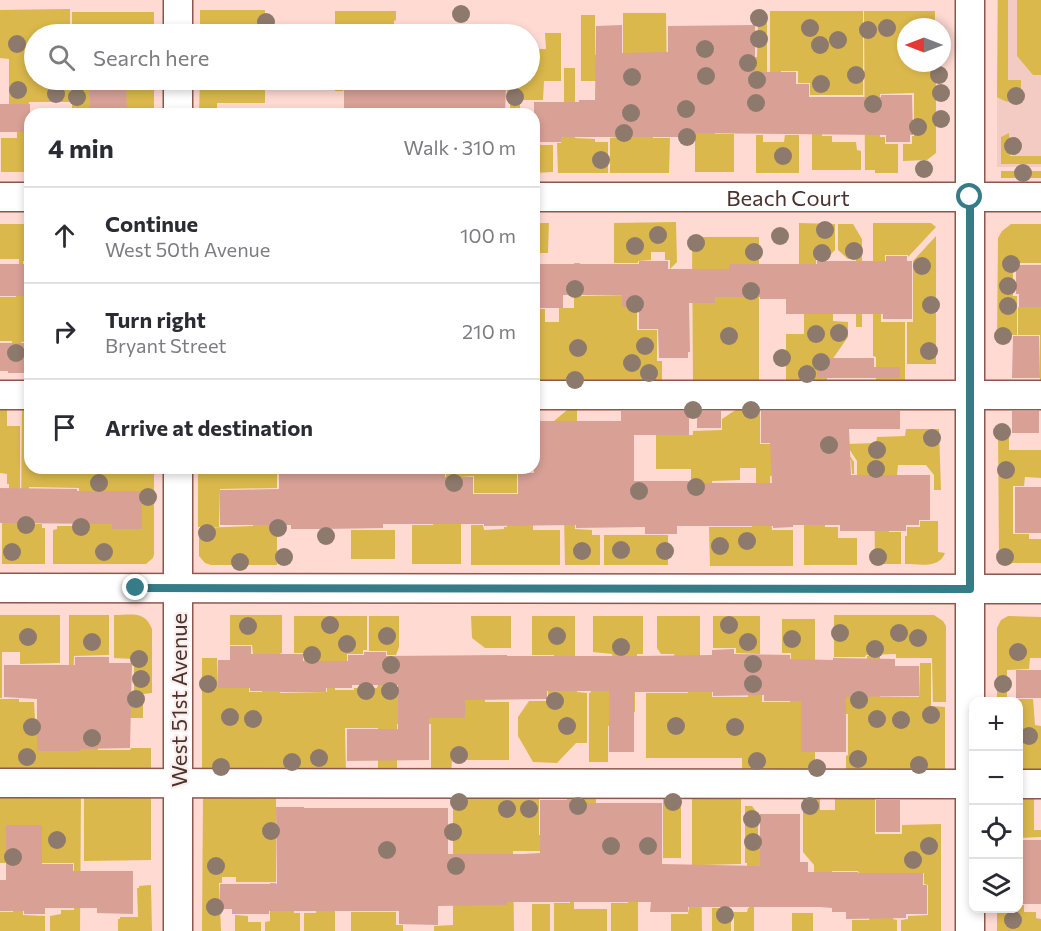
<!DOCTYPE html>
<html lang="en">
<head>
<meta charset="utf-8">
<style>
	body { margin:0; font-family:Commissioner,sans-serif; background:#f7f7f7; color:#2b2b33 }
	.controls { position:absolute; right:18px; bottom:18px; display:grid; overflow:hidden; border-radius:12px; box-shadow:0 3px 9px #0003 }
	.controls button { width:54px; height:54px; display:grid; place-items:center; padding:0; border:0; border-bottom:2px solid #e1e1e2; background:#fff; color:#2b2b33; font:30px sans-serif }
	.compass { position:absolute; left:897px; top:18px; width:54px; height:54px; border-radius:50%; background:#fff; box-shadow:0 3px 9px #0003; rotate:270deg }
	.stop { position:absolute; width:18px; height:18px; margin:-14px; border:4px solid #367c88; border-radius:50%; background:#fff }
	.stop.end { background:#367c88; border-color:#fff; box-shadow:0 2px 6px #0008 }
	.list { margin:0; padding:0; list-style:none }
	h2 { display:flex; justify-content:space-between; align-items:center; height:78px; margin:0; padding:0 24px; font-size:26px }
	h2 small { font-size:20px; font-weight:400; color:#7c7c81 }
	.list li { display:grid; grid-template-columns:39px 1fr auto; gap:18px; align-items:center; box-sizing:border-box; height:96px; padding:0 24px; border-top:2px solid #e1e1e2 }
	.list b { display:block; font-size:22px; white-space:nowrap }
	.list p { margin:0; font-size:20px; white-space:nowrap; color:#7c7c81 }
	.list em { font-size:20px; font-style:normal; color:#7c7c81 }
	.icon { flex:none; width:33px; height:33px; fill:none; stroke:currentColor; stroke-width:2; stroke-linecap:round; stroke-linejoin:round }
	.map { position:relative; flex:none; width:1041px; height:931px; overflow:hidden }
	.search { position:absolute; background:#fff; box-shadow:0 3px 9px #0003; left:24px; top:24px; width:516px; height:66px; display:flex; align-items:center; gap:15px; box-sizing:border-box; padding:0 21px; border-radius:33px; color:#7c7c81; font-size:22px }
	.panel { position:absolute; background:#fff; box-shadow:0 3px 9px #0003; left:24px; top:108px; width:516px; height:366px; border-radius:18px }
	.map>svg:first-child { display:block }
	.built { fill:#f4cbc3 }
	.green { fill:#dbb84c }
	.building { fill:#d9a096 }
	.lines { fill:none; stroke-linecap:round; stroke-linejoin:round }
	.minor-casing { stroke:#8b584f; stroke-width:31 }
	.minor { stroke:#fff; stroke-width:28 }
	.tree { fill:#8e7a6c }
	.route { stroke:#367c88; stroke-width:8 }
	.labels { text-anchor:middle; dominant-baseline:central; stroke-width:4.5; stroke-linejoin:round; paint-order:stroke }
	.street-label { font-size:22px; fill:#4a332e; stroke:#faedeb }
</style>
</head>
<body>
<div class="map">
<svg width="1041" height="931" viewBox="0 0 1041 931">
	<rect width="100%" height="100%" fill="#fedad2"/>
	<!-- built -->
	<rect class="built" x="997" y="0" width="44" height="167"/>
	<!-- green -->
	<g class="green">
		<path d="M998,0H1008V80H1021V98C1012,105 1006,102 997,97Z"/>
		<polygon points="1017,0 1041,0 1041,75 1033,75 1017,56"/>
		<polygon points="70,9 70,34 34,34 34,80 70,80 70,102 29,102 28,115 9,115 9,59 0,58 0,10"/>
		<rect x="200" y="10" width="65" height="24"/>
		<polygon points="335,11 396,11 396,20 394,21 394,34 335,34"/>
		<polygon points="770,11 863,11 863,95 810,95 810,83 798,83 798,71 781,71 781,85 770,98"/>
		<polygon points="864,11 935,11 935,27 906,27 906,63 936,63 936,153 927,160 903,161 903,144 912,144 912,136 914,136 914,93 880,94 880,137 885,137 885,144 898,144 898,173 875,173 875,170 865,170"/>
		<rect x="72" y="12" width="82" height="22"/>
		<polygon points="623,13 666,13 667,88 595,81 581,81 581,15 595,15 595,55 623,54"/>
		<polygon points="753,13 767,13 767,98 731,57 757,57 758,23 753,23"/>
		<polygon points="545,33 561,33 561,81 544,81 543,100 520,100 520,114 510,114 510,94 507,94 507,80 530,80 530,59 539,58 539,49 546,49"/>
		<polygon points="564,68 575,68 575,138 595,139 595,142 608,142 608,173 558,173 557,143 561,143 561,132 564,132"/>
		<rect x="72" y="80" width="82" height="34"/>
		<polygon points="200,80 265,80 265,103 217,103 217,114 199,114"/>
		<polygon points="335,80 375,80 375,90 368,90 368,87 344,87 343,91 335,91"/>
		<rect x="418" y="80" width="55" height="3"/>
		<polygon points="809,97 822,97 822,136 832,136 832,142 856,142 857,150 861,151 861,170 812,170 812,111 809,110"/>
		<polygon points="618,101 653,131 653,138 670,138 669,173 610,173 610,138 618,137"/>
		<polygon points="17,116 29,116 30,172 1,172 1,138 17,138"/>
		<polygon points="695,131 715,131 715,134 734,134 734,172 695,172"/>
		<polygon points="534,133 535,145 553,145 553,172 534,173"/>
		<polygon points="1009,133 1010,156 1041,156 1041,164 1001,164 1001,137"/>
		<polygon points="756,135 763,135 763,142 784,142 785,135 799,135 799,173 756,173"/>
		<rect x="1001" y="171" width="40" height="7"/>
		<polygon points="676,222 677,262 670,269 670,260 665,260 665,252 651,252 651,260 638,261 638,263 614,263 614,223"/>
		<polygon points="534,223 549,223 548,253 534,253"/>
		<polygon points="799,223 835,224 835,250 826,259 816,260 816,290 833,306 833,321 848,322 848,337 827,367 827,384 786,383 786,334 804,334 804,307 799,306"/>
		<polygon points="873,223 931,223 936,227 908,257 908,255 885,255 885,262 881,262 881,322 905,322 905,383 876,383 876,357 873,356"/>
		<polygon points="0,224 30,224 30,261 23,261 23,293 19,293 19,259 0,259"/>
		<polygon points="838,224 853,224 862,239 862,327 856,327 856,259 848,259 838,250"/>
		<polygon points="1011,224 1041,224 1041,263 1013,263 1013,296 1017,296 1017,335 1007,335 1007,343 997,343 998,238 1002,231"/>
		<polygon points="936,236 936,364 907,364 907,322 913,322 913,261"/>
		<polygon points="692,237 759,237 759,384 693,385"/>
		<polygon points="574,263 580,263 580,296 631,295 631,264 637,264 637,330 657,330 657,361 662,361 662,384 534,384 534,309 545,309 545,322 559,322 559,308 574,308"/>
		<polygon points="16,294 26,294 26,313 30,313 30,341 21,342 21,372 12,372 12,341 0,341 0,297 16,297"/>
		<polygon points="1018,307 1041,307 1041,386 1040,386 1040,335 1018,335"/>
		<polygon points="0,402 7,402 7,426 20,426 20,524 21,524 22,404 30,404 30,468 154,468 154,554 153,558 146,564 53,564 53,530 57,529 57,526 79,526 79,488 29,487 29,524 42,524 42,528 45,528 45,564 2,564 2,523 9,523 9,484 7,484 7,474 0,473"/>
		<polygon points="746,403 760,403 760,444 809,444 810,411 819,411 819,436 836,436 854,462 854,474 852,474 851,460 821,460 793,476 770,476 770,488 756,496 756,468 740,468 740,480 712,481 712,491 691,521 691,469 656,469 656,435 693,435 693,431 722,430 722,419"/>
		<polygon points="573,405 577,405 577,448 537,470 517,471 517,493 474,493 474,476 459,477 459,519 446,496 446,468 534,468 547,427"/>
		<polygon points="906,429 939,429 941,490 934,490 934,475 926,465 898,465 897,475 883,475 889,532 901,532 901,564 875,564 874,476 857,475 857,461 846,444 876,443 877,437 905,436"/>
		<polygon points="998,429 1009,429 1009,450 1041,450 1041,478 1025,477 1024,486 1013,486 1013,534 1029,534 1029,539 1041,539 1041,563 1006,563 999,555"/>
		<polygon points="198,468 297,468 297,472 294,472 293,470 277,470 277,488 220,489 219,527 198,527"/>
		<polygon points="332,468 369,468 369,472 358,472 358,489 332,489"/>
		<polygon points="507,494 533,522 533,530 560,530 560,565 471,565 471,525 483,525 484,530 504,529 504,527 507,527"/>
		<polygon points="752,498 771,521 772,530 793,530 793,566 710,566 709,527 752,527"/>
		<polygon points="806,502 825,504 825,527 838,527 838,538 857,538 857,565 804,565 804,525 806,525"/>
		<polygon points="564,515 575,515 575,529 592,530 592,535 600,535 600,565 565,565"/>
		<polygon points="277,516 277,565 211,565 205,563 199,556 199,528 253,526 253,521"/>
		<polygon points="433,521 461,521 461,564 412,564 412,525 433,525"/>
		<path d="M920,521H938V552L945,553C939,569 920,564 905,564V536H907V527H920Z"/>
		<rect x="351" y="530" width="44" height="29"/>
		<rect x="604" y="535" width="64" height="30"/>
		<polygon points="0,615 60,615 60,663 20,664 20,652 2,652 2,698 0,698"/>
		<polygon points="69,615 109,615 109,655 74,656 73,686 69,686"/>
		<path d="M114,615C131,615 145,610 152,629V693L143,694V718H119L126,700H134V659L114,658Z"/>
		<polygon points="230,615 282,615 282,653 279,654 279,689 253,654 252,645 230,645"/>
		<polygon points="834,615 934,615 943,621 946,626 946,702 933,702 932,658 896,658 896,654 866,655 865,657 834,657"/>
		<polygon points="294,616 367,616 367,650 363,650 363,654 347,654 347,661 304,661 304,653 294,653"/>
		<polygon points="369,616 399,616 399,647 396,655 387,655 387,651 369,651"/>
		<polygon points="471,616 511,616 511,648 485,648 472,638"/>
		<polygon points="532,616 575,616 575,659 554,659 554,655 532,655"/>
		<polygon points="593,616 643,616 643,654 637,654 637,679 613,659 612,654 593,652"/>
		<polygon points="657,616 700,616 700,659 675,659 674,654 661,654 657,648"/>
		<polygon points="713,616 760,616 760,654 736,653 736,648 713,648"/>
		<polygon points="1008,616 1041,617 1041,658 1030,658 1029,669 1007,670 1007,701 997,701 997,628 1001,620"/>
		<polygon points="782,619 815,619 815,776 742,776 742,758 646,758 646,693 688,693 688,661 712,690 712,697 748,697 748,655 762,693 762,702 790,702 791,653 782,653"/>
		<polygon points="867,656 880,656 880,697 919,697 920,663 931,663 931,706 945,707 945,775 846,775 846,756 848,755 848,714 822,714 822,689 867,688"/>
		<polygon points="388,657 395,657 395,690 485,688 485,702 509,702 509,760 452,760 451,776 431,776 431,724 397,724 397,777 378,777 378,728 345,728 346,775 202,775 202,658 217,658 218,688 249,687 249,692 262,692 262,690 280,690 280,693 327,692 327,662 335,662 335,690 354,690 354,688 377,688 378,685 388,685"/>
		<polygon points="577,661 577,692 587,693 587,743 576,743 557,763 533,762 518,736 518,717 529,701 548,701 548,689"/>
		<polygon points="635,681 635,712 611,712 611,726 608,726 608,762 589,762 589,693 591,692 591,690"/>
		<polygon points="0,699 19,699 19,702 34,702 35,719 98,717 98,750 130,750 131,748 151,748 151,777 0,777"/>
		<polygon points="1013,699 1033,699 1035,725 1041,726 1041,775 1019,775 1018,702 1013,702"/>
		<polygon points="1018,793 1034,793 1034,830 1041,830 1041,837 1019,838"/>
		<polygon points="0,794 81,794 80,931 50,931 50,916 61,914 61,910 74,910 74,863 23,863 23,915 45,916 45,931 0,931 0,912 13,912 18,863 0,863"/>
		<polygon points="203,795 276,796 276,882 236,882 236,877 222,877 222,883 219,883 221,931 202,931"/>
		<polygon points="741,795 741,864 701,865 702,931 671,931 671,914 688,914 689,907 692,907 692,796"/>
		<polygon points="453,796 539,796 539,835 567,835 567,797 596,797 596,833 574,859 574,909 607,909 607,931 554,931 554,903 570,903 571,859 546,851 513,851 514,931 434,931 434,926 453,925"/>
		<rect x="663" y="796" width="18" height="62"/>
		<polygon points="84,797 151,797 151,860 84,861"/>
		<polygon points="803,799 820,799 820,810 835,810 835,799 875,799 875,834 902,834 902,825 941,824 941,931 901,931 901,920 908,919 908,916 928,915 928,885 924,884 924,873 889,873 889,885 869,914 869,873 859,873 858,871 832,871 832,881 818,881 819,907 814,907 814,865 803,852"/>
		<polygon points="745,806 752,806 758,814 758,846 781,845 769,865 758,866 758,877 754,878 754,931 734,931 734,912 747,912 748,908 749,908 749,875 747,874 747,863 745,863"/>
		<polygon points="628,873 638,877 638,931 611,931 611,903 628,903"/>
		<polygon points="270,883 276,883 276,909 294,910 294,913 300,913 300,931 265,931 265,922 270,921"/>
		<polygon points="151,885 152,931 118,931 118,919 120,919 120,917 138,917 137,888 139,888 139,886"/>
		<polygon points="335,903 335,931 304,931 304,913 316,913 317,905"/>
		<rect x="532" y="904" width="18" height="27"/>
		<polygon points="1019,905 1024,905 1024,912 1036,912 1036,918 1041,919 1041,931 997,931 997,909 1018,908"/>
		<polygon points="712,908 728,908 728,912 731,912 731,931 712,931"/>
		<polygon points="351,912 396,912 396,925 403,925 403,931 351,931"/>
		<rect x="792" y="913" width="21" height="18"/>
		<polygon points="235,915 248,916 248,922 261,922 261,931 235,931"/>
		<polygon points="870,915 893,915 893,919 897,920 897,931 852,931 852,920 869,920"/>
	</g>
	<!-- building -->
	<g class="building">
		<polygon points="622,25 622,53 668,52 668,26 755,25 755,72 796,72 796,84 809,84 809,97 881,97 881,95 912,95 913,135 910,135 910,142 886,142 886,135 882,135 680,133 680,137 561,137 561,142 536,142 536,131 534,131 534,102 579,102 579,100 595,100 596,26"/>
		<polygon points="90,80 126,80 127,114 90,114"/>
		<polygon points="376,80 417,80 417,83 473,83 473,80 502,80 502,86 506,86 505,114 344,114 344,88 376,89"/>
		<rect x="0" y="104" width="30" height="28"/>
		<polygon points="886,256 907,256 907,261 912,261 912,319 883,319 883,314 786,314 786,299 760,299 760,297 715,297 715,303 689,303 690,352 688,352 688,358 659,358 658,329 639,329 639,307 622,307 622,295 563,295 563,308 534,308 534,264 639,264 639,261 668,261 668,269 729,269 729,264 817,264 817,261 886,261"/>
		<rect x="0" y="264" width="30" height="32"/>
		<polygon points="1016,265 1041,265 1041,307 1019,307 1019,294 1016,294"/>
		<polygon points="1013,336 1039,336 1040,378 1012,378"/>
		<polygon points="0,343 30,343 30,373 8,373 8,371 0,371"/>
		<polygon points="817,358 874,358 874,367 900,367 900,378 817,378"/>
		<polygon points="621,411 689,411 689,435 634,435 634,481 689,481 689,483 772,483 770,443 761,443 761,411 900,411 900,429 849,429 851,475 930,475 930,520 919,520 919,525 906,525 906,531 840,531 840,525 793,525 793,527 773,528 773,526 677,526 677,534 645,534 645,527 576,528 576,525 484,526 484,524 383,524 383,528 324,529 291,529 291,525 220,525 220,490 279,489 279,473 416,474 416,468 445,468 445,477 473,477 473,494 518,494 518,473 534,473 534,421 621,421"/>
		<rect x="697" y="411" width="24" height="17"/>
		<rect x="1012" y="411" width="27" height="22"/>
		<rect x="1015" y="487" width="26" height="46"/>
		<polygon points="0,488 77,489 77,491 142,491 142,529 112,529 112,524 0,523"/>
		<polygon points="230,646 251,646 251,654 303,654 303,661 348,661 348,655 364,655 364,652 386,652 386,656 507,655 507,656 642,656 712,655 712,650 734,649 734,654 790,655 790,659 833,660 833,658 895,659 895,666 919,666 919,696 846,697 846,752 801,752 801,701 764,701 764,695 713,696 713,692 634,692 634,752 609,752 609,691 547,691 547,699 465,700 465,718 429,718 429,760 347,761 347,729 398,729 398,685 352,685 352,688 326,688 326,692 280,692 280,691 250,691 250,688 218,688 218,660 230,660"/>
		<polygon points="75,657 109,657 109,663 132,663 130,748 80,749 80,751 37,751 37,699 4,697 4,665 75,665"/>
		<rect x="1016" y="670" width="25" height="28"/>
		<polygon points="540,800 575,800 575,803 662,803 662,864 760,866 760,814 800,814 800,862 808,862 808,872 858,872 858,873 923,873 923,885 927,885 927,914 906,914 906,918 846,919 846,912 832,912 832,908 820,907 688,907 688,912 650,912 651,902 507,902 507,905 438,906 438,925 399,924 399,911 269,911 269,914 232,914 232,909 220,909 220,884 277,884 276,807 304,807 304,808 448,808 448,854 523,854 540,853"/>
		<rect x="876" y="800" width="24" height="32"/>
		<polygon points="6,825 42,825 42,864 73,864 73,871 133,871 133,914 97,913 97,908 45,908 45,914 24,914 24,911 0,911 0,880 6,880"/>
		<rect x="1018" y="840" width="23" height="64"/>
	</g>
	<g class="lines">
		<defs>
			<g id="minor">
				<polyline points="178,0 178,34"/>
				<polyline points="178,80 178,114"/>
				<polyline points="0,197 30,197"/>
				<path id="s1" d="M534,197H1041"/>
				<polyline points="0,395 30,395"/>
				<polyline points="534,395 1041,395"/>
				<polyline points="178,468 178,931"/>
				<polyline points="0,588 1041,589"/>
				<polyline points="0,783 974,784"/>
				<polyline points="1018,784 1041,784"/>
				<polyline points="970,931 970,0"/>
			</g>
		</defs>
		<!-- minor casing -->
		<use href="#minor" class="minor-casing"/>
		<!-- minor -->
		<use href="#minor" class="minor"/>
	</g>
	<!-- trees -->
	<g class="tree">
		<circle cx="461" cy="14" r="9"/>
		<circle cx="759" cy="18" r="9"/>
		<circle cx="266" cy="22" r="9"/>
		<circle cx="810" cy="28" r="9"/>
		<circle cx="887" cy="28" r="9"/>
		<circle cx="868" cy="30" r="9"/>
		<circle cx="759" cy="39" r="9"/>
		<circle cx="838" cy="40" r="9"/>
		<circle cx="17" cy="44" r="9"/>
		<circle cx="820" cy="45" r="9"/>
		<circle cx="705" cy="49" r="9"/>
		<circle cx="748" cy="63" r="9"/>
		<circle cx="856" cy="75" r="9"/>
		<circle cx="939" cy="75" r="9"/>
		<circle cx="706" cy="76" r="9"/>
		<circle cx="632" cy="77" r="9"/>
		<circle cx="757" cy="80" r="9"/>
		<circle cx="821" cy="84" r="9"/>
		<circle cx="18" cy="90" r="9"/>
		<circle cx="941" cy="93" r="9"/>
		<circle cx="56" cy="94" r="9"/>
		<circle cx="1016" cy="96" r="9"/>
		<circle cx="77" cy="97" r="9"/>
		<circle cx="515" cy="97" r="9"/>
		<circle cx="756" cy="103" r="9"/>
		<circle cx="873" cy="104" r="9"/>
		<circle cx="686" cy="109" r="9"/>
		<circle cx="631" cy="113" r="9"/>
		<circle cx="941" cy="119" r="9"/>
		<circle cx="918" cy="127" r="9"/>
		<circle cx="624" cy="133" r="9"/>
		<circle cx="687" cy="137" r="9"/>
		<circle cx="1013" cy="146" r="9"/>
		<circle cx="783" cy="156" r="9"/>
		<circle cx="601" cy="160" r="9"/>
		<circle cx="924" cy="169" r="9"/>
		<circle cx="1023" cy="173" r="9"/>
		<circle cx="825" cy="230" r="9"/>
		<circle cx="658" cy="235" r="9"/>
		<circle cx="780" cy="236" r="9"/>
		<circle cx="696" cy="243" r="9"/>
		<circle cx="635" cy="246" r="9"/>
		<circle cx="854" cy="251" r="9"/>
		<circle cx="754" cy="252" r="9"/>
		<circle cx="822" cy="253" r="9"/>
		<circle cx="1011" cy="264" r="9"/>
		<circle cx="922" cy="266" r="9"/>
		<circle cx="1008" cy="286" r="9"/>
		<circle cx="575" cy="289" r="9"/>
		<circle cx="751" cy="291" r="9"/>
		<circle cx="635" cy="304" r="9"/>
		<circle cx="931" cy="305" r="9"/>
		<circle cx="1008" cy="306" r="9"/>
		<circle cx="839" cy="333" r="9"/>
		<circle cx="816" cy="334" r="9"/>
		<circle cx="729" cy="336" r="9"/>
		<circle cx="1003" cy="336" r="9"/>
		<circle cx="645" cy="346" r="9"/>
		<circle cx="578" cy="348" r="9"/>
		<circle cx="929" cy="351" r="9"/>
		<circle cx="16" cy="353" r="9"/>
		<circle cx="782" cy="358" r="9"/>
		<circle cx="821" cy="362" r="9"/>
		<circle cx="632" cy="363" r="9"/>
		<circle cx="649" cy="373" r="9"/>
		<circle cx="807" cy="374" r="9"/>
		<circle cx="575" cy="380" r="9"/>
		<circle cx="693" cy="410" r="9"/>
		<circle cx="751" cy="410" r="9"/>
		<circle cx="1002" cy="432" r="9"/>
		<circle cx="932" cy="438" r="9"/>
		<circle cx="829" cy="445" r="9"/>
		<circle cx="877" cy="450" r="9"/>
		<circle cx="876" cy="469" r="9"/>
		<circle cx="1006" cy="470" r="9"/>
		<circle cx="99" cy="483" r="9"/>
		<circle cx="454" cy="483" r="9"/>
		<circle cx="696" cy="487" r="9"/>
		<circle cx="639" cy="491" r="9"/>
		<circle cx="148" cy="497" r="9"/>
		<circle cx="26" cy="525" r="9"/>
		<circle cx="81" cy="527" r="9"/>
		<circle cx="278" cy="528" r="9"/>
		<circle cx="207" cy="533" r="9"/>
		<circle cx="326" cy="536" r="9"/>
		<circle cx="747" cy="541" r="9"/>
		<circle cx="720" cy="546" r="9"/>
		<circle cx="621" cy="550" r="9"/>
		<circle cx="582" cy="551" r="9"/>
		<circle cx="665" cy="551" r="9"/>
		<circle cx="12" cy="552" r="9"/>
		<circle cx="104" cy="552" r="9"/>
		<circle cx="284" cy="557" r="9"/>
		<circle cx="878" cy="557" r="9"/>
		<circle cx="1005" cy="557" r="9"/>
		<circle cx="240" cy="562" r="9"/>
		<circle cx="330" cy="625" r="9"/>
		<circle cx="729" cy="625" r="9"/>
		<circle cx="248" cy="626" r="9"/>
		<circle cx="840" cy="633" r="9"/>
		<circle cx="899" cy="633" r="9"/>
		<circle cx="387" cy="636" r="9"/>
		<circle cx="557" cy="636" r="9"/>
		<circle cx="28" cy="637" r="9"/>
		<circle cx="918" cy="638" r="9"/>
		<circle cx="792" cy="639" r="9"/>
		<circle cx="92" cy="642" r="9"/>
		<circle cx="748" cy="642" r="9"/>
		<circle cx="347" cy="644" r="9"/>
		<circle cx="621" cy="647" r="9"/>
		<circle cx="875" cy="649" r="9"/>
		<circle cx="1018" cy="652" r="9"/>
		<circle cx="312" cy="655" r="9"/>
		<circle cx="139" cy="659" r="9"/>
		<circle cx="753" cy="664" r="9"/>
		<circle cx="391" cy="665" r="9"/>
		<circle cx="141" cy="679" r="9"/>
		<circle cx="208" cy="684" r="9"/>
		<circle cx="753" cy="684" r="9"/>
		<circle cx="1003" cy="684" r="9"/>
		<circle cx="366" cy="691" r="9"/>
		<circle cx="390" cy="691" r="9"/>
		<circle cx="136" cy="699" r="9"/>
		<circle cx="859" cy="700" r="9"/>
		<circle cx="555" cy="701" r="9"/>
		<circle cx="931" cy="715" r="9"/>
		<circle cx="230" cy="717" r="9"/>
		<circle cx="253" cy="719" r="9"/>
		<circle cx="877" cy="719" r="9"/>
		<circle cx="901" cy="720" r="9"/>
		<circle cx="567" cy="726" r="9"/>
		<circle cx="676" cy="726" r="9"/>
		<circle cx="32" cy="727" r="9"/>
		<circle cx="735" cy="727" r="9"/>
		<circle cx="1029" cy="736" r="9"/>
		<circle cx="92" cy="738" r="9"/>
		<circle cx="459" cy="755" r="9"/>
		<circle cx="27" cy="757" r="9"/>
		<circle cx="319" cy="758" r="9"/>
		<circle cx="858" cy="759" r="9"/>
		<circle cx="757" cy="761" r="9"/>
		<circle cx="292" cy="762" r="9"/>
		<circle cx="919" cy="765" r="9"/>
		<circle cx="221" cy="767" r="9"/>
		<circle cx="817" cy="768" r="9"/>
		<circle cx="459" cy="802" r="9"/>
		<circle cx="673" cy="802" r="9"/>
		<circle cx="578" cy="806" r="9"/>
		<circle cx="810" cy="806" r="9"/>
		<circle cx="507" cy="809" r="9"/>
		<circle cx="529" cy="809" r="9"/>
		<circle cx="752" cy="819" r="9"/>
		<circle cx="271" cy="831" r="9"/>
		<circle cx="453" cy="832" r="9"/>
		<circle cx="57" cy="840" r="9"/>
		<circle cx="753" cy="842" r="9"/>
		<circle cx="611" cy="846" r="9"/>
		<circle cx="648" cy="846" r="9"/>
		<circle cx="929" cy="846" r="9"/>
		<circle cx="387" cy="850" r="9"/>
		<circle cx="13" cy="857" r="9"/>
		<circle cx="913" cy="860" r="9"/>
		<circle cx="216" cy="866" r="9"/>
		<circle cx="456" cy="866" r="9"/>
		<circle cx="215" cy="907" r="9"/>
		<circle cx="725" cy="915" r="9"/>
		<circle cx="1013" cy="920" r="9"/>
	</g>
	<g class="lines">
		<!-- route -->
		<polyline class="route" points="136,588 970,589 970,197"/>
	</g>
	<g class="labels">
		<!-- street labels -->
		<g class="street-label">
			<text stroke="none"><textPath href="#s1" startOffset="254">Beach Court</textPath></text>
			<text transform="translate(178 700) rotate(-90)">West 51st Avenue</text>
		</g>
	</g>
</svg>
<div class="controls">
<button>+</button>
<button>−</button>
<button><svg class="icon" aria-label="locate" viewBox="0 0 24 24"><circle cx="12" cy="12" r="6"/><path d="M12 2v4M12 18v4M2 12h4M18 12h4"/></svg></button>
<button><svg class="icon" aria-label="layers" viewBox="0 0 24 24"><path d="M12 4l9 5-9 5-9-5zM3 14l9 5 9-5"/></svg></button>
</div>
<svg class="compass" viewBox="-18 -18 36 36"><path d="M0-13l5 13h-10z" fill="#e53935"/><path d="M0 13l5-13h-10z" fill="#7c7c81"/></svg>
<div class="stop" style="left:970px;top:197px"></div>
<div class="stop end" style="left:136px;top:588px"></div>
<div class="search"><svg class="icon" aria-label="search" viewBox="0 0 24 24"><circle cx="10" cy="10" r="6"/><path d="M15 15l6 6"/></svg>Search here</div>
<section class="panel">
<h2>4 min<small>Walk · 310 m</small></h2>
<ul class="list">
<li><svg class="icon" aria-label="ahead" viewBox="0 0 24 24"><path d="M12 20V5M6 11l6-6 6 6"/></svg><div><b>Continue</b><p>West 50th Avenue</p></div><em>100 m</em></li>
<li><svg class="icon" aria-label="right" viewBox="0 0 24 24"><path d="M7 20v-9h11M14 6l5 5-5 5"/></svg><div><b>Turn right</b><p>Bryant Street</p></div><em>210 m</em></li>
<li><svg class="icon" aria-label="arrive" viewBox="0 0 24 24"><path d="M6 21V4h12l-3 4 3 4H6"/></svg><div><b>Arrive at destination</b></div></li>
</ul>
</section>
</div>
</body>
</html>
